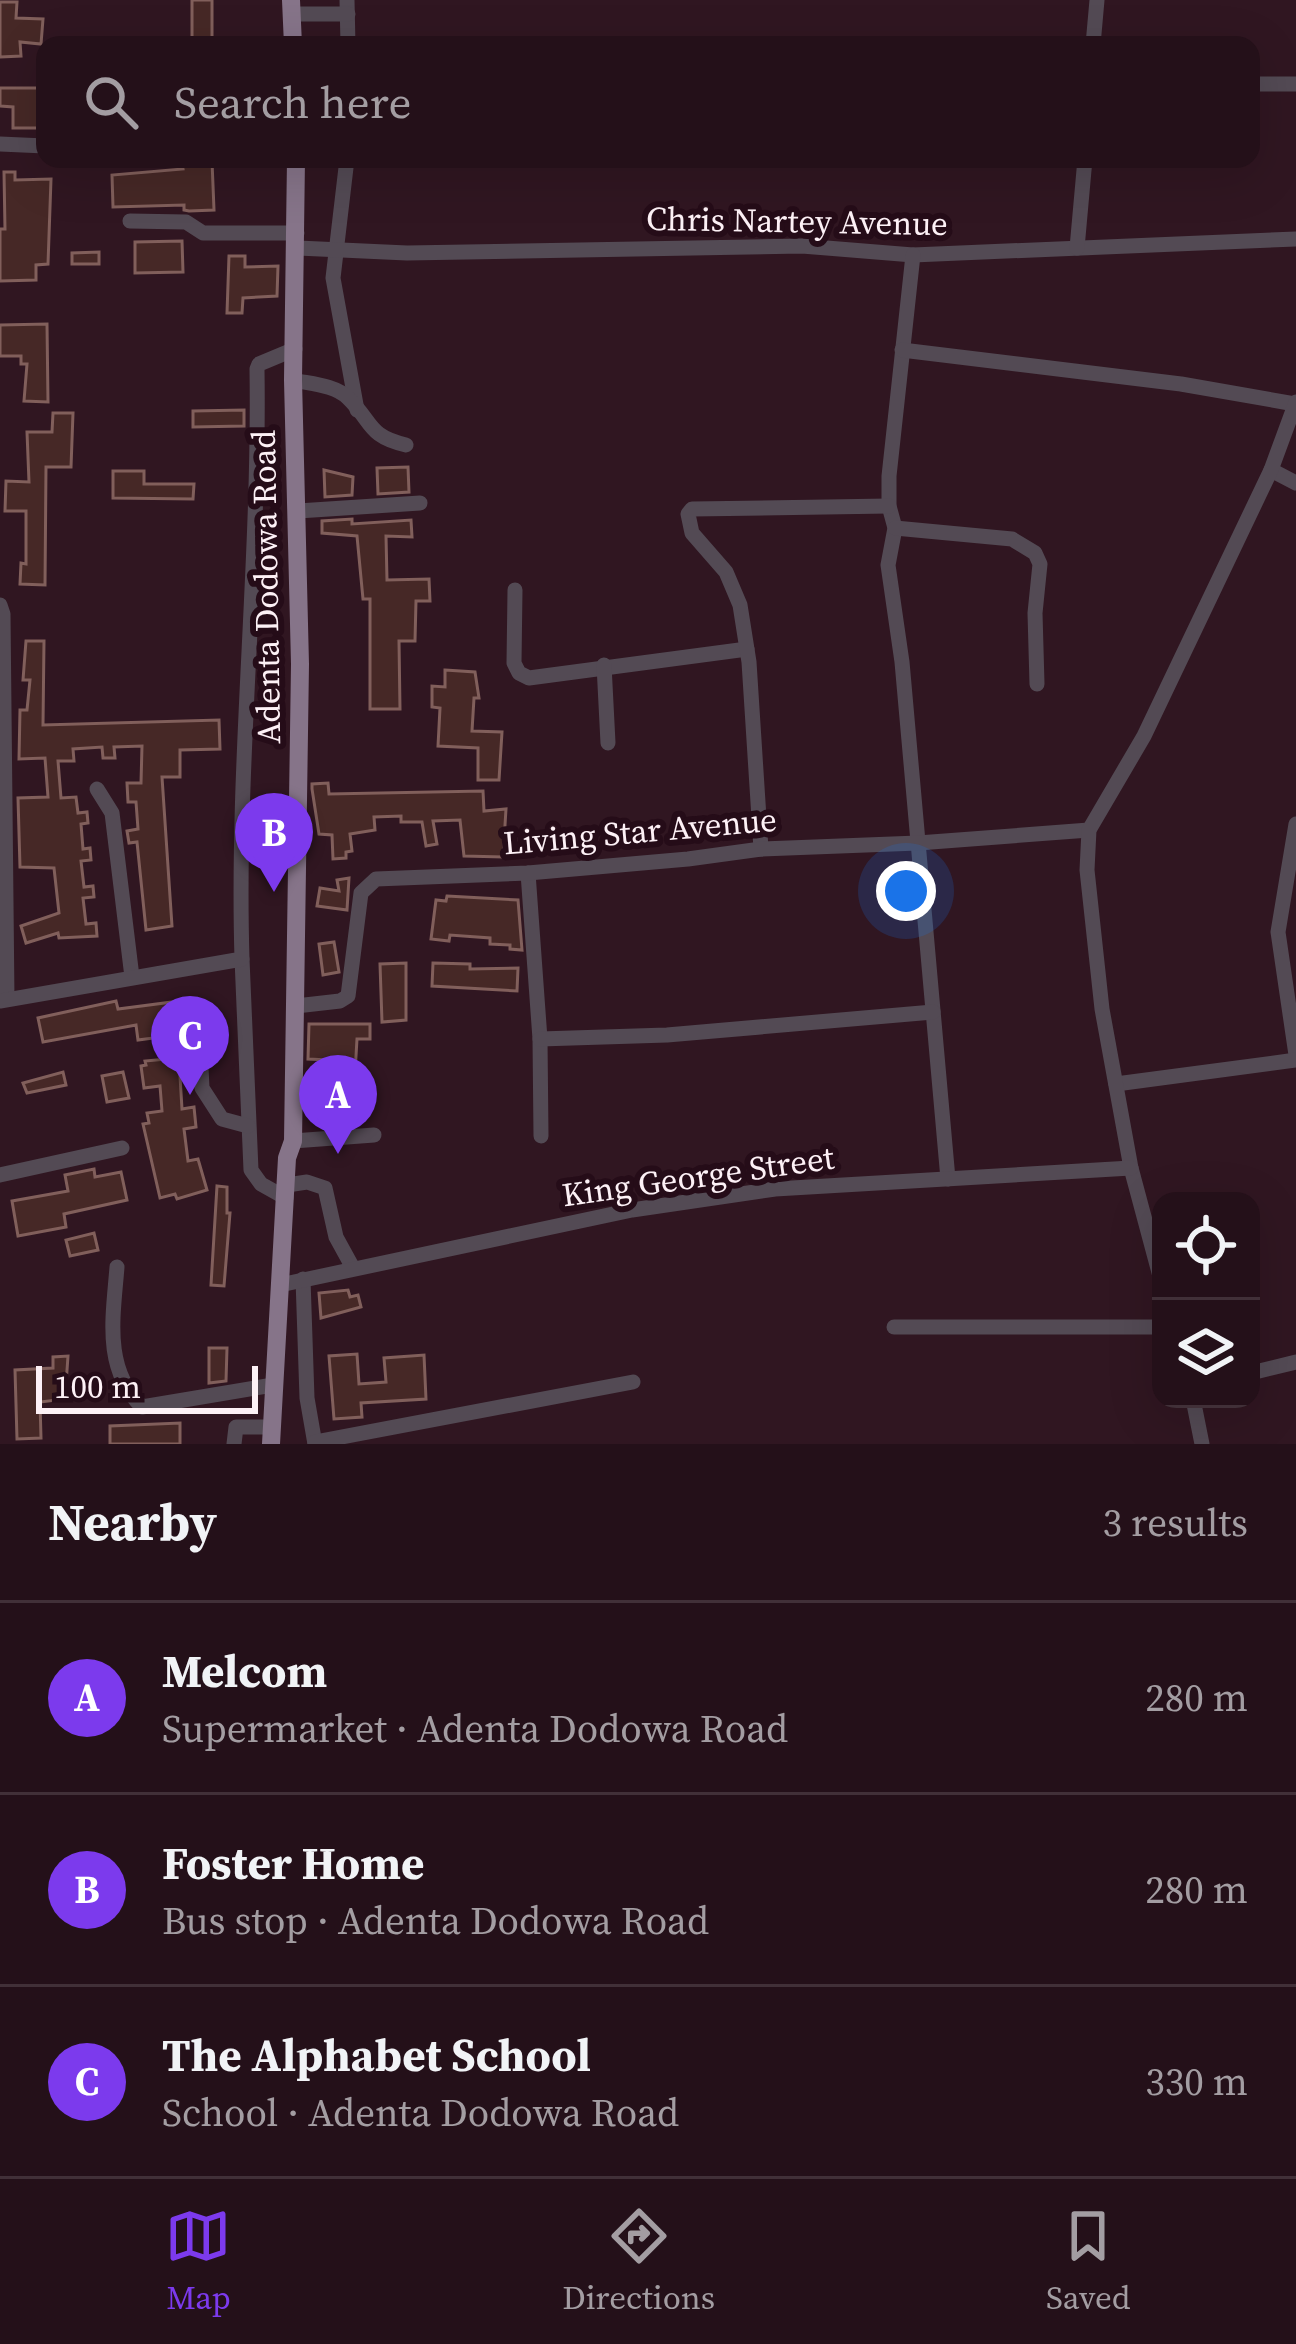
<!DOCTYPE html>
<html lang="en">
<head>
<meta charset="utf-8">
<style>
	body { margin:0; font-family:"Source Serif 4",serif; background:#301e26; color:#f1f3f6 }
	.controls { position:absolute; right:36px; bottom:36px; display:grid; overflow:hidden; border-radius:24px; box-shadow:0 12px 48px #0002 }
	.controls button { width:108px; height:108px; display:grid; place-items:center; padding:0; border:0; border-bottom:3px solid #413038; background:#241019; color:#f1f3f6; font:60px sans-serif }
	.scale { position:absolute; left:36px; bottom:30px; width:222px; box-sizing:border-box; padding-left:12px; border:6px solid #fdf1f6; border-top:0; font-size:33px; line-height:42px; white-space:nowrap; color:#fdf1f6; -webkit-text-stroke:9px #250c18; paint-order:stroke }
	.you { position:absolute; left:906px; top:891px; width:42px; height:42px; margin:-30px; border:9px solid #fff; border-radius:50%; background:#1a73e8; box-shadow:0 0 0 18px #1a73e833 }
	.badge { display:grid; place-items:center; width:78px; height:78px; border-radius:50%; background:#7c3aed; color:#fff; font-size:39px; font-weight:700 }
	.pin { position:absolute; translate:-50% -99px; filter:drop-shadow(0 3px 6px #0008) }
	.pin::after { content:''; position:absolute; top:63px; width:42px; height:36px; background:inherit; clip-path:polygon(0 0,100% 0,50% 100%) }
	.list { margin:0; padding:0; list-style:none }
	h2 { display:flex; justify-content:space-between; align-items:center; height:156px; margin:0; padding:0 48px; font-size:51px }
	h2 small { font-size:39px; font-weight:400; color:#a39da2 }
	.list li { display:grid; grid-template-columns:78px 1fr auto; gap:36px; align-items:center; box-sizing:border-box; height:192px; padding:0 48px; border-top:3px solid #413038 }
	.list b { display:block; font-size:45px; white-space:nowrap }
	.list p { margin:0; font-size:39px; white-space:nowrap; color:#a39da2 }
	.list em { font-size:39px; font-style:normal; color:#a39da2 }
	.icon { flex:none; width:66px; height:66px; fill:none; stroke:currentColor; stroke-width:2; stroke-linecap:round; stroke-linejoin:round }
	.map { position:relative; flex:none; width:1296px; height:1444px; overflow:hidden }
	.search { position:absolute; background:#241019; box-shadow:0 12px 48px #0002; left:36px; right:36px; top:36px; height:132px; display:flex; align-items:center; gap:30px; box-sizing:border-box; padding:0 42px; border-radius:24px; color:#a39da2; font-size:45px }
	.sheet { height:732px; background:#241019 }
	nav { display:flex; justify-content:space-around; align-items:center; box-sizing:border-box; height:168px; border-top:3px solid #413038; background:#241019; font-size:33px; color:#a39da2 }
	nav a { display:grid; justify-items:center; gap:6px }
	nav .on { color:#7c3aed }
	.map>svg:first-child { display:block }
	.building { fill:#462826; stroke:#815f5b; stroke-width:3 }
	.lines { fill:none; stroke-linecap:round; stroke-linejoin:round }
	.minor { stroke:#534a54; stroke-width:15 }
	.major { stroke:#867489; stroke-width:18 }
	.labels { text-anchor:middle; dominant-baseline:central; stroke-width:12; stroke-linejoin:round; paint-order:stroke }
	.street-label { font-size:33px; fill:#fdf1f6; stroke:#250c18 }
</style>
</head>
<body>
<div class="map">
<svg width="1296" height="1444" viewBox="0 0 1296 1444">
	<rect width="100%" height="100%" fill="#301621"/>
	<!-- building -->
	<g class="building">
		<rect x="192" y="0" width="20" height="45"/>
		<polygon points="0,2 17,2 16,18 43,19 41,44 20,42 21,56 0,57"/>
		<polygon points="0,88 45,88 45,128 13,128 13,107 0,106"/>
		<polygon points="212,161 214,210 189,211 184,210 184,205 113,207 112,175 183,169 182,163"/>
		<polygon points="4,172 15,172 15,180 51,179 48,264 36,265 36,280 0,281 0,229 5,229"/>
		<polygon points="182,241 183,272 135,273 135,242"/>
		<polygon points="99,252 99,264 72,264 72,253"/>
		<polygon points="229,256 245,256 245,267 278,266 277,296 243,298 242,313 227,313"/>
		<polygon points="47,324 48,402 24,401 27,364 21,364 21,356 0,356 0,325"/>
		<polygon points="244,410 244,426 193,427 193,411"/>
		<polygon points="53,413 73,413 71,467 46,467 45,585 20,584 21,563 26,564 26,511 5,511 6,481 29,482 27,432 52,432"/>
		<polygon points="408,467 409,492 378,494 377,468"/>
		<polygon points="324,470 353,477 352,495 325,497"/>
		<polygon points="113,471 144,471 144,484 194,484 193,499 113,498"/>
		<polygon points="352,519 352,524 411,520 412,537 386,536 387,580 429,579 430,601 416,601 415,641 399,641 400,709 370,709 370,599 363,599 357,536 322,533 322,521"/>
		<polygon points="26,641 44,641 43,725 219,720 220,749 180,750 180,777 162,777 172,926 146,930 137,842 129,843 127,831 138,829 136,802 128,802 127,783 141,783 142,746 114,747 115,758 103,758 102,747 73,749 74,761 58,761 61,798 76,797 78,813 87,812 88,823 81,824 83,849 90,848 91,860 81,861 84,887 93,886 94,897 83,898 86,924 96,923 97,936 59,938 58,933 26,943 21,926 59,913 54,868 20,867 18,798 48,797 45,758 19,759 20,710 27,710 30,680 23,680"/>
		<polygon points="445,670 475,672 479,698 474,698 472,731 502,732 499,780 478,780 478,748 438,746 440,708 432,707 432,686 445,687"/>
		<polygon points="328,783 329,794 483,791 484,811 506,809 503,857 464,856 460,820 433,821 437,844 426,846 422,822 401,822 401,816 374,817 375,830 350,834 352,851 346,852 346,858 333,859 332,835 319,834 312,789 312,784"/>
		<polygon points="349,878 347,910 317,906 320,888 339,891 337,880"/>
		<polygon points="447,896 518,900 522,950 510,949 510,945 490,944 490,938 450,935 449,941 431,939 436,900 446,901"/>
		<polygon points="334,942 339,972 323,975 319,944"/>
		<polygon points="406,963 406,1020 382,1022 380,964"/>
		<polygon points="433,963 470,964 470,969 518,968 517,991 432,986"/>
		<polygon points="116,1001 118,1009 180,1001 183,1021 175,1022 176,1035 138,1040 136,1025 43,1042 38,1018"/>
		<polygon points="309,1024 370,1024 370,1039 357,1039 355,1073 327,1071 328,1060 308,1059"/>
		<polygon points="189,1057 189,1075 180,1076 182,1109 194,1107 196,1127 184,1129 188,1161 198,1159 207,1190 177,1199 175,1194 160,1198 143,1124 149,1123 147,1113 162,1111 160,1086 144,1088 141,1066 146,1065 145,1061"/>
		<polygon points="63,1072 66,1085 27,1093 23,1083"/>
		<polygon points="123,1072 129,1098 107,1102 102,1076"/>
		<polygon points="94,1169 95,1177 121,1172 127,1200 64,1214 66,1227 18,1236 12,1201 68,1191 65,1175"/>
		<polygon points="217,1186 227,1187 227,1213 230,1213 224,1286 211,1285"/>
		<polygon points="94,1233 98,1250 70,1256 66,1240"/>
		<polygon points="348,1290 350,1297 358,1295 361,1307 321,1318 319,1293"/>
		<polygon points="209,1348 227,1348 226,1381 209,1383"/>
		<polygon points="357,1354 359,1384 386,1382 384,1358 424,1355 426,1399 361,1403 362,1417 334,1419 329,1356"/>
		<polygon points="68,1356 65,1399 40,1402 41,1438 17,1439 15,1370 53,1368 53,1357"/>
		<polygon points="180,1423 180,1444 110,1444 110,1426"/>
	</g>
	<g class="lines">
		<!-- minor -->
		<g class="minor">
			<polyline points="347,0 348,45"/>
			<polyline points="292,14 348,14"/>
			<polyline points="1093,45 1097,0"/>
			<polyline points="1251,84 1296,84"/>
			<polyline points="0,144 45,146"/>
			<polyline points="347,159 333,278 357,410"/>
			<polyline points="130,221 186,222 203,233 297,233"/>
			<polyline points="298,248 407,253 802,246 913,255 1296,239"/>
			<polyline points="1077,248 1085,159"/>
			<polyline points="913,255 889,476 889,506 895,528 888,565 902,662 948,1179"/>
			<polyline points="902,350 1181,384 1295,404"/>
			<path d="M293,380C311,384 335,385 348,398C373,422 367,436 406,445"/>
			<polyline points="1271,470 1296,483"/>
			<polyline points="298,511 420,503"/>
			<polyline points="895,528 1012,539 1035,553 1040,564 1035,613 1037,684"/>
			<polyline points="515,590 514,663 519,673 529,678 747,649"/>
			<polyline points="0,605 3,614 7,999"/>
			<polyline points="604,665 608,743"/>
			<polyline points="97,789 112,813 132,977"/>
			<polyline points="1296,824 1278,932 1296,1055"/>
			<polyline points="761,849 749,662 740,605 726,572 692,533 688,514 692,509 889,506"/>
			<polyline points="528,873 540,1039 541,1136"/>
			<polyline points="242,959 251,1170 261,1184 286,1198"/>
			<path d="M0,1001L242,959C236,762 260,566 257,369L259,364L295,349"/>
			<polyline points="296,1006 340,1001 348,996 361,893 376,879 528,873 688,859 761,849 918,843 1089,830"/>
			<polyline points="199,1025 202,1088 222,1119 248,1126"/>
			<polyline points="540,1039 667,1035 933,1012"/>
			<polyline points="1116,1084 1296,1060"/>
			<polyline points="293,1141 374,1135"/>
			<polyline points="0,1175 122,1148"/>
			<polyline points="287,1185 307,1182 325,1188 336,1237 353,1268"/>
			<path d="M117,1267C113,1318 103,1368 142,1407L273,1385"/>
			<polyline points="303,1279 307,1398 315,1444"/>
			<polyline points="1161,1280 1131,1168 1102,1009 1087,870 1089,830 1144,736 1271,470 1296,402"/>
			<polyline points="280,1285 632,1210 775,1189 1131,1168"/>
			<polyline points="894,1327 1161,1327"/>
			<polyline points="1251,1373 1296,1362"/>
			<polyline points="1193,1399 1202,1444"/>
			<polyline points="315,1442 633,1382"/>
			<polyline points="234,1444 236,1427 272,1427"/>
		</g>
		<!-- major -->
		<g class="major">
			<polyline points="291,0 293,45"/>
			<polyline points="271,1444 287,1158 293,1141 300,664 293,380 296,159"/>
		</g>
	</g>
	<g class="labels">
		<!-- street labels -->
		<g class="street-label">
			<text transform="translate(797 221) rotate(1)">Chris Nartey Avenue</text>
			<text transform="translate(266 587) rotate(-91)">Adenta Dodowa Road</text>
			<text transform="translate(640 831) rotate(-5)">Living Star Avenue</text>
			<text transform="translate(698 1176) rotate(-8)">King George Street</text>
		</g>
	</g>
</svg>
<div class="controls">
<button><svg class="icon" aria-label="locate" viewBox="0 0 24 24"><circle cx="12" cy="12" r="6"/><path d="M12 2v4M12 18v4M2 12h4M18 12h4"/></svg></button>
<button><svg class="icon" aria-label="layers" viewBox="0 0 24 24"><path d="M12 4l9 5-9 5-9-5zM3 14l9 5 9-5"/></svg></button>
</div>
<div class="scale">100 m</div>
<div class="you"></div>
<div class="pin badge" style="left:338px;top:1154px">A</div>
<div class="pin badge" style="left:274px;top:892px">B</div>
<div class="pin badge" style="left:190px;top:1095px">C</div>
<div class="search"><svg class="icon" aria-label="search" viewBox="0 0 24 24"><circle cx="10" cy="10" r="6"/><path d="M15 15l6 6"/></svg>Search here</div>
</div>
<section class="sheet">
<h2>Nearby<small>3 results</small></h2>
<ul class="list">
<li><span class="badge">A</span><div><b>Melcom</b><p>Supermarket · Adenta Dodowa Road</p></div><em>280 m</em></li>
<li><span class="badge">B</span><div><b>Foster Home</b><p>Bus stop · Adenta Dodowa Road</p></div><em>280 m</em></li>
<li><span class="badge">C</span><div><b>The Alphabet School</b><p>School · Adenta Dodowa Road</p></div><em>330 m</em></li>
</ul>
</section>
<nav>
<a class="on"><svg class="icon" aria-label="map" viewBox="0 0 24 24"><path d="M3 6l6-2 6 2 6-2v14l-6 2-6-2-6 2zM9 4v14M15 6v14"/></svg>Map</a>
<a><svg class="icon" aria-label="directions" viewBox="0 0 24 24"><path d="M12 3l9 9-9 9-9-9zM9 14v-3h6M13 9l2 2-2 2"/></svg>Directions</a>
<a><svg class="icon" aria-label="saved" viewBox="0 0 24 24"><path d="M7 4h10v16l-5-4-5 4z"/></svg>Saved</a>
</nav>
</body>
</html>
